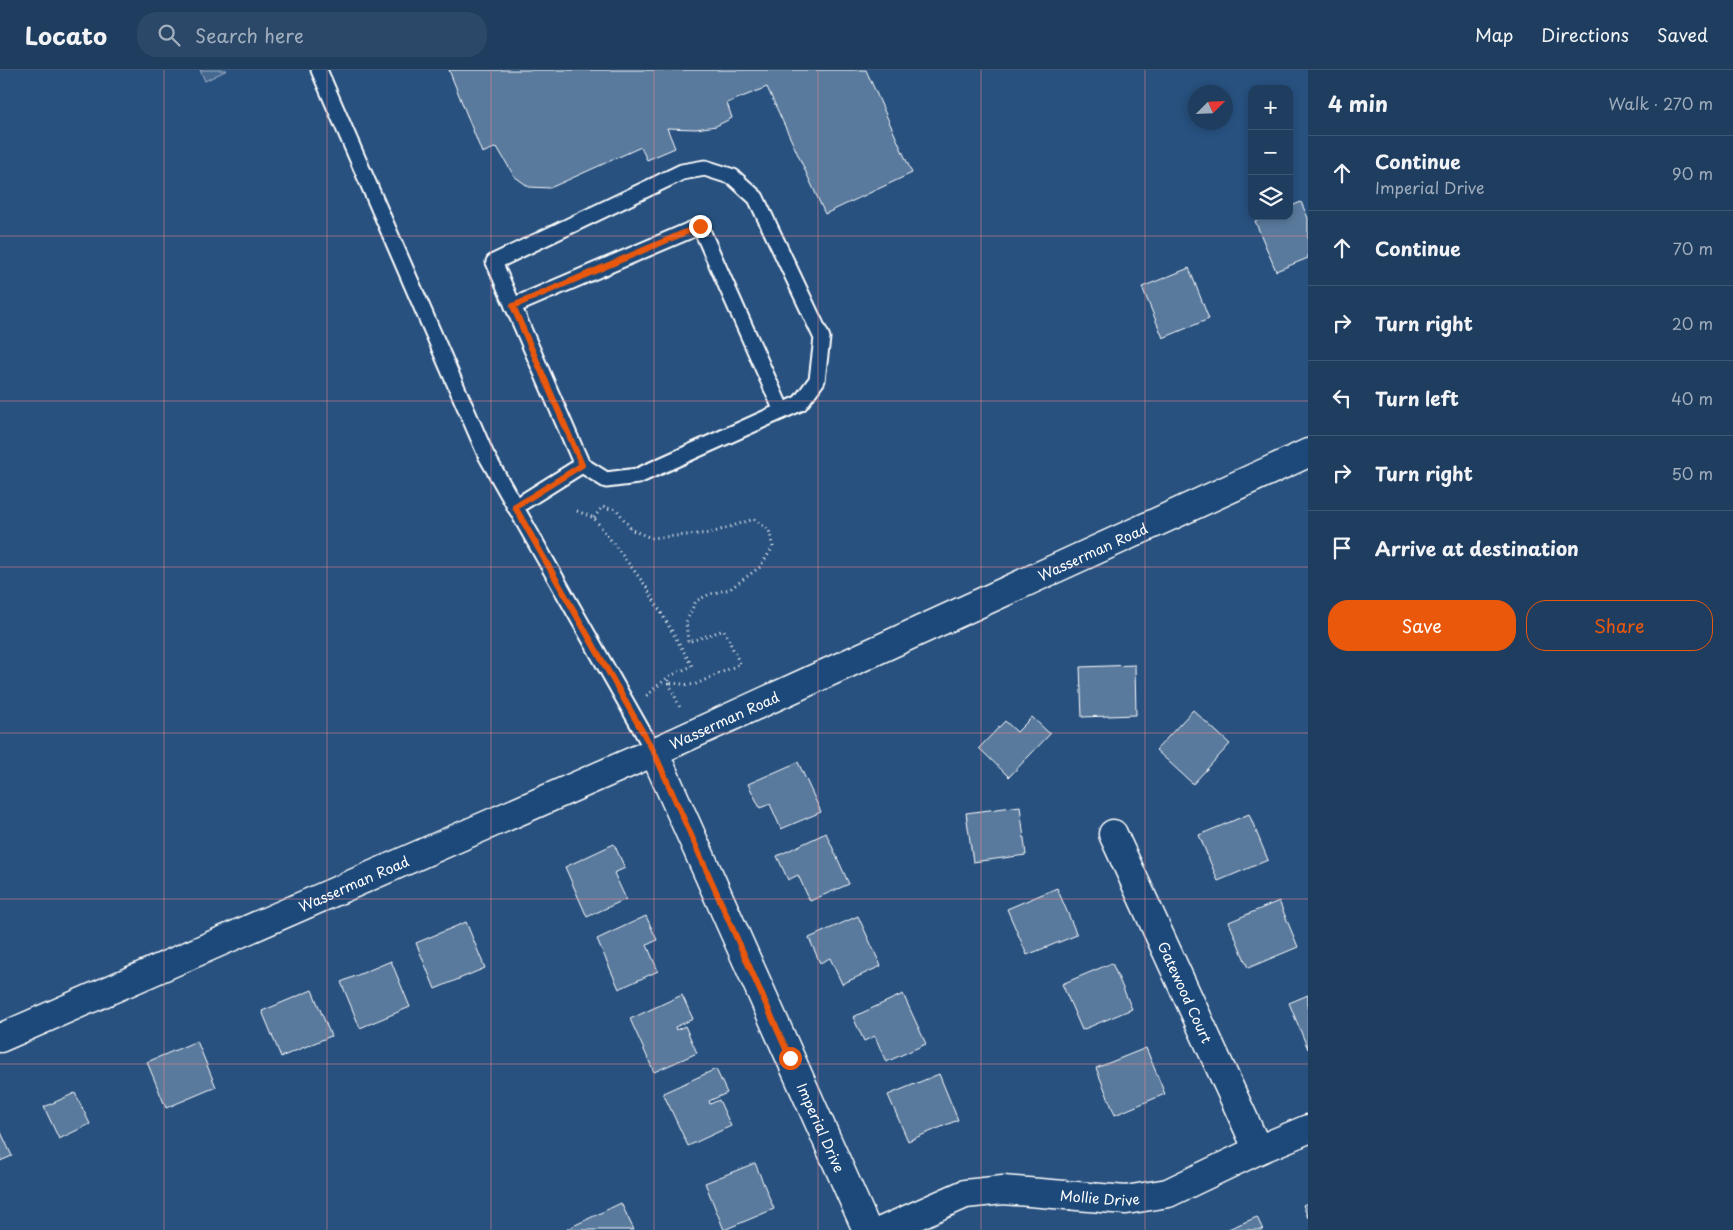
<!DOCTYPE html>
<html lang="en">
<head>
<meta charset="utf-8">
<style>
	body { margin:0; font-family:"Playpen Sans",sans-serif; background:#2b4868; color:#f1f3f6 }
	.controls { position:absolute; right:15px; top:15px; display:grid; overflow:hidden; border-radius:10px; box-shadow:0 2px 8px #0003 }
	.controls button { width:45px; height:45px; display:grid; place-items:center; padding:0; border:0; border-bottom:1px solid #3c5674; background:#1e3d5f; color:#f1f3f6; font:25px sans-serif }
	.compass { position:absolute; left:1188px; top:15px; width:45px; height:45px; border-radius:50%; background:#1e3d5f; box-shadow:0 2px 8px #0003; rotate:66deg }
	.stop { position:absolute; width:15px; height:15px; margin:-11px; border:4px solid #ea580c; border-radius:50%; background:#fff }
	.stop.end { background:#ea580c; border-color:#fff; box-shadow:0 1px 5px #0008 }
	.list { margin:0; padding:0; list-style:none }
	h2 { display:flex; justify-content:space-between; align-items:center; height:65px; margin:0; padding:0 20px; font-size:21px }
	h2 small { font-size:16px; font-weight:400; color:#a1aebd }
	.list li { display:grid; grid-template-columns:32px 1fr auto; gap:15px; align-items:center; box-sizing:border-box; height:75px; padding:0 20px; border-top:1px solid #3c5674 }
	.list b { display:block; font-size:19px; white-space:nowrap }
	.list p { margin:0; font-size:16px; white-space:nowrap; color:#a1aebd }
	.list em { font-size:16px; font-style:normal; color:#a1aebd }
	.actions { display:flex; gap:10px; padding:15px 20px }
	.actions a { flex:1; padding:11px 0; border:1px solid #ea580c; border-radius:20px; text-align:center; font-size:18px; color:#ea580c }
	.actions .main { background:#ea580c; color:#fff }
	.icon { flex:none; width:28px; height:28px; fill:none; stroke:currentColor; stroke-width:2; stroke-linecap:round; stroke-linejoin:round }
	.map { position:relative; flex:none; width:1308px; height:1160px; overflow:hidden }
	header { display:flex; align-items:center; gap:30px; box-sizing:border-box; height:70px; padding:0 25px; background:#1e3d5f; border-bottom:1px solid #3c5674 }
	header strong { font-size:24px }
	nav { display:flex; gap:28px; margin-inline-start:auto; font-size:18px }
	.search { width:350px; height:45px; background:#2b4868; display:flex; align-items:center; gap:12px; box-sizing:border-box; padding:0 18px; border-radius:20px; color:#a1aebd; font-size:19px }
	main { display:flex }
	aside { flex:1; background:#1e3d5f }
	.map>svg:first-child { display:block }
	.green { fill:#446890; stroke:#a2b4c8 }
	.building { fill:#5a7a9d; stroke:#fff }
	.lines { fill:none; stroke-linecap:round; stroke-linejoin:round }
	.service-casing { stroke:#fff; stroke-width:19 }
	.minor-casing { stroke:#fff; stroke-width:31 }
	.tertiary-casing { stroke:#fff; stroke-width:31 }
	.path { stroke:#fff; stroke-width:3; stroke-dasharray:1 4; stroke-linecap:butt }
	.service { stroke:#1f4a7a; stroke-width:15 }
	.minor { stroke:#1f4a7a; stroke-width:28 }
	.tertiary { stroke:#1f4a7a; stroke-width:28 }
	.route { stroke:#ea580c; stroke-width:6 }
	.grid { fill:none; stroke:#e88989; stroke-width:1; stroke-opacity:0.55 }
	.labels { text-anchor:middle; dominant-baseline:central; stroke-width:5; stroke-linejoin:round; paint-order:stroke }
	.street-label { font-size:14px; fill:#fff; stroke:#1f4a7a }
</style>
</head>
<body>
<header>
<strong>Locato</strong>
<div class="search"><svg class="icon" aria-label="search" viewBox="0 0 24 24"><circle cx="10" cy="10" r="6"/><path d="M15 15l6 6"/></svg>Search here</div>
<nav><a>Map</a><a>Directions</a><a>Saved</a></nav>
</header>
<main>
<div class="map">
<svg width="1308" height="1160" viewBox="0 0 1308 1160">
	<rect width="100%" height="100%" fill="#28517f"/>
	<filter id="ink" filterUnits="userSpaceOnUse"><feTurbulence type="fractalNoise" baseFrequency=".02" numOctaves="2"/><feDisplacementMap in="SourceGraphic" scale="10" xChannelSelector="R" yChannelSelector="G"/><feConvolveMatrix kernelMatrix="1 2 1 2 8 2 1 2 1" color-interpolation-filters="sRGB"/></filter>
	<g filter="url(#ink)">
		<!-- green -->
		<polygon class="green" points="200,0 227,0 205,11"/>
		<!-- building -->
		<g class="building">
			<polygon points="449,0 866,0 912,103 825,144 767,17 727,33 732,48 716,56 696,59 667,58 675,78 647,90 641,77 550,118 529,117 514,106 497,77 482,83"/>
			<polygon points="1301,132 1308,148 1308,188 1276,201 1255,151 1266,146 1289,146 1289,137"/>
			<polygon points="1189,198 1209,249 1163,268 1142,217"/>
			<polygon points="1135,595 1136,645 1082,647 1080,597"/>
			<polygon points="1193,640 1230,674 1193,714 1156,680"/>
			<polygon points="1032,647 1050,664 1009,707 979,678 1005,651 1017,662"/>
			<polygon points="798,692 821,742 781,759 770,734 760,738 748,714"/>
			<polygon points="1020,736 1026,785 973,792 966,743"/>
			<polygon points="1249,744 1268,790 1218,811 1199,765"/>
			<polygon points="826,763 849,814 810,831 798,805 788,810 777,786"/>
			<polygon points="614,774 625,798 614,803 626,829 587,847 565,797"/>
			<polygon points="1057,818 1077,865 1027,885 1007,839"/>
			<polygon points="1279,831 1298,877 1248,898 1229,852"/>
			<polygon points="646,846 657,870 647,875 658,901 619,919 597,869"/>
			<polygon points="858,846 881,896 842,914 830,888 820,893 809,868"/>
			<polygon points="466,852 485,898 435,919 416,873"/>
			<polygon points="391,891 410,937 360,958 341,912"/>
			<polygon points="1112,893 1132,939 1082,960 1062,914"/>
			<polygon points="312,920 331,966 281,987 262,941"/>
			<polygon points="903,924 926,974 886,992 875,966 864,971 853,947"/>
			<polygon points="682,925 693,949 675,957 676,960 685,956 697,983 654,1002 630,949"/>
			<polygon points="1308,925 1308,979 1289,933"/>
			<polygon points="197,971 216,1017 166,1038 147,992"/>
			<polygon points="1146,978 1165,1024 1115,1045 1096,998"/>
			<polygon points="716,999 727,1023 709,1031 710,1034 719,1030 731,1056 688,1076 663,1023"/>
			<polygon points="939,1004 958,1050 908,1071 888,1025"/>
			<polygon points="75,1023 90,1054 59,1069 44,1037"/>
			<polygon points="0,1060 12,1086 0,1091"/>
			<polygon points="755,1093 774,1139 724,1160 705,1113"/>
			<polygon points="621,1133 634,1160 568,1160 567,1159"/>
			<polygon points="1308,1133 1308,1148 1303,1135"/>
			<polygon points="1257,1147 1263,1160 1226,1160"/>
		</g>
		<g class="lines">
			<defs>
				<g id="service">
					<polyline points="319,0 486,385 654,682"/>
					<polygon points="705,98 733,107 756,128 822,268 817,310 800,333 638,406 606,410 582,395 494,192 682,102"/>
					<polyline points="513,236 700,156 782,341"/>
					<polyline points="515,437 582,395"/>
				</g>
				<g id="minor">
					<path id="s1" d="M654,682L867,1160"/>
					<path id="s2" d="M1113,764L1258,1080"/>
					<path id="s3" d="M884,1160L965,1124L1003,1120L1126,1130L1168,1123L1258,1080L1308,1059"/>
				</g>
				<g id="tertiary">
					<path id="s4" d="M0,968L654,682L1308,383"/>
				</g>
			</defs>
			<!-- service casing -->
			<use href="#service" class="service-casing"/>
			<!-- minor casing -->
			<use href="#minor" class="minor-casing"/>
			<!-- tertiary casing -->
			<use href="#tertiary" class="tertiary-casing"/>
			<!-- path -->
			<g class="path">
				<polyline points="577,441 594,448 645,515 692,596 668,607 646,626"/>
				<polyline points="594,448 602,437 617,440 632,460 651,468 711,463 754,449 769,460 773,477 760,497 730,519 710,524 696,531 686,552 688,572 724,560 740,594 694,615 669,613 668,607"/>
				<polyline points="669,613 681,640"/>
			</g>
			<!-- service -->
			<use href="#service" class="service"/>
			<!-- minor -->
			<use href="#minor" class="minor"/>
			<!-- tertiary -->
			<use href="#tertiary" class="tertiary"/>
		</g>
	</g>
	<g class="lines" filter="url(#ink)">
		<!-- route -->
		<polyline class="route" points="700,156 513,236 582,395 515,437 654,682 790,988"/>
	</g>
	<!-- grid -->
	<path class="grid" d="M164,0V1160M327,0V1160M491,0V1160M654,0V1160M818,0V1160M981,0V1160M1145,0V1160M0,166H1308M0,331H1308M0,497H1308M0,663H1308M0,829H1308M0,994H1308"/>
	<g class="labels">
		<!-- street labels -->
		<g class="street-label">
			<text stroke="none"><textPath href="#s4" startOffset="1196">Wasserman Road</textPath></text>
			<text stroke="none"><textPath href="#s4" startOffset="791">Wasserman Road</textPath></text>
			<text stroke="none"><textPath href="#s4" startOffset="386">Wasserman Road</textPath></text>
			<text stroke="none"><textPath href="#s2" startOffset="174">Gatewood Court</textPath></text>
			<text stroke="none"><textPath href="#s1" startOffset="411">Imperial Drive</textPath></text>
			<text stroke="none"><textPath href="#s3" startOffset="224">Mollie Drive</textPath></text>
		</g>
	</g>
</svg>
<div class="controls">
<button>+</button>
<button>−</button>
<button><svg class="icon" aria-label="layers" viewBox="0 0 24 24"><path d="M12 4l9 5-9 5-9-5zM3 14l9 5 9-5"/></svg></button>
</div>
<svg class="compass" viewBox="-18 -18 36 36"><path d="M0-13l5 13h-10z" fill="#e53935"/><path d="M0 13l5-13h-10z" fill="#a1aebd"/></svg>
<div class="stop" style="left:790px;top:988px"></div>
<div class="stop end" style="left:700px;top:156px"></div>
</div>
<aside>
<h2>4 min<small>Walk · 270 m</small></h2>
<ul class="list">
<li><svg class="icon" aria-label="ahead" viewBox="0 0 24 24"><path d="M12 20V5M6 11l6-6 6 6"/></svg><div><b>Continue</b><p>Imperial Drive</p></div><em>90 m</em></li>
<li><svg class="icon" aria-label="ahead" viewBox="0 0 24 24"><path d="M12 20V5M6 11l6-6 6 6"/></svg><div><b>Continue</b></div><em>70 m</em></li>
<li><svg class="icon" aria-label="right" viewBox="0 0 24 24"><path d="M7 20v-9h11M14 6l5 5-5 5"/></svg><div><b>Turn right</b></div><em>20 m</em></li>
<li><svg class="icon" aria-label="left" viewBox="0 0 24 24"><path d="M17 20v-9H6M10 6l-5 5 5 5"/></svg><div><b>Turn left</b></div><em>40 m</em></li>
<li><svg class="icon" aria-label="right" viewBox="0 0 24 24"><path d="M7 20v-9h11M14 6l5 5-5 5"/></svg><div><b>Turn right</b></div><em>50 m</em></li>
<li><svg class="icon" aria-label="arrive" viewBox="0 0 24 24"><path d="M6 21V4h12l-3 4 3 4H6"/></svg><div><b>Arrive at destination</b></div></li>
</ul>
<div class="actions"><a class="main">Save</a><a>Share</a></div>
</aside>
</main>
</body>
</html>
